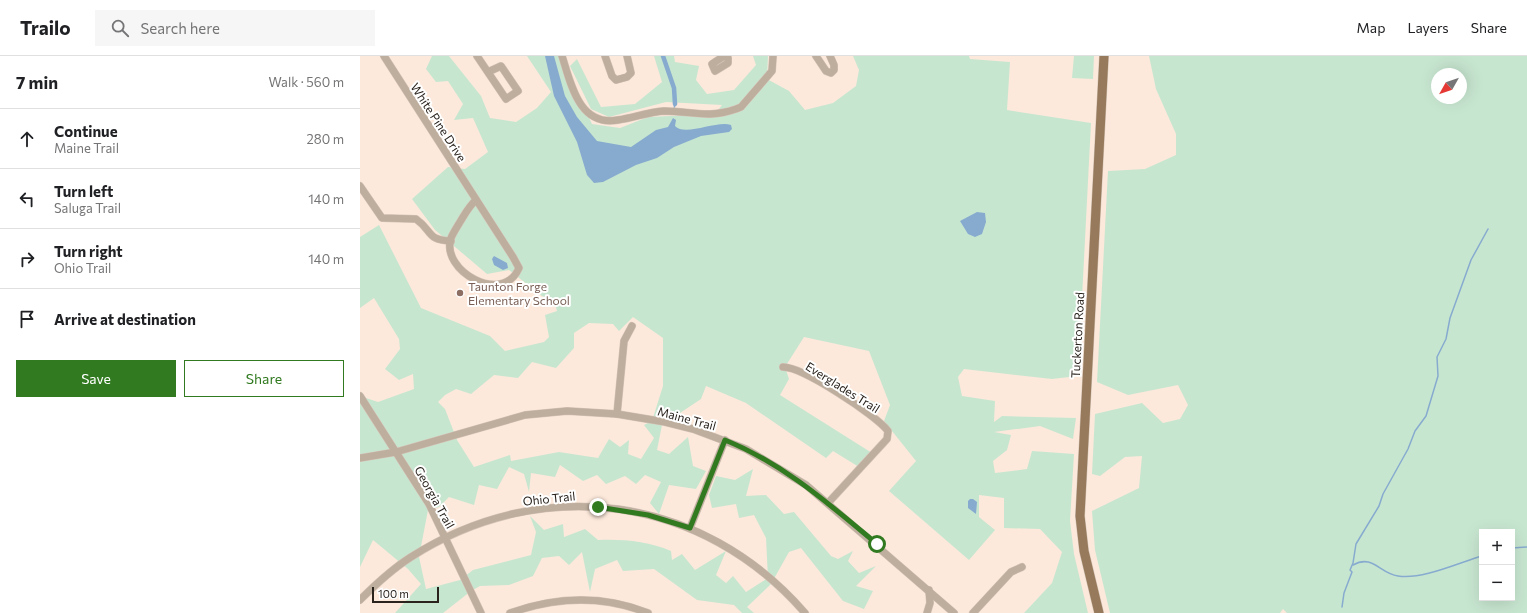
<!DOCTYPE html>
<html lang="en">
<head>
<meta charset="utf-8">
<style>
	body { margin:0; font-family:Commissioner,sans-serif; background:#f6f6f6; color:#202124 }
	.controls { position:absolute; right:12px; bottom:12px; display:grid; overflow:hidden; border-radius:0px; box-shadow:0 4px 16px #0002 }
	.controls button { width:36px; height:36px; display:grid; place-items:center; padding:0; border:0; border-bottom:1px solid #e0e0e0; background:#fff; color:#202124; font:20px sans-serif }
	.compass { position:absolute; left:1071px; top:12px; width:36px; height:36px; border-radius:50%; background:#fff; box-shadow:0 4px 16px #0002; rotate:230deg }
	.scale { position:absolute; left:12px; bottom:10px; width:67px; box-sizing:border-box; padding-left:4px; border:2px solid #29221d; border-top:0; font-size:11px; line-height:14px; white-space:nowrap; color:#29221d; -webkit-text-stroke:3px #fff; paint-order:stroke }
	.stop { position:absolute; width:12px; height:12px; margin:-9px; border:3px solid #317a20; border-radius:50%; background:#fff }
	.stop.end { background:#317a20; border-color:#fff; box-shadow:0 1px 4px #0008 }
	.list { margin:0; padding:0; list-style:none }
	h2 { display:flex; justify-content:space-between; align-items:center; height:52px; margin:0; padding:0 16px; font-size:17px }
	h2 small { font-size:13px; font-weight:400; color:#757577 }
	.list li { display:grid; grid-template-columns:26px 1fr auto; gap:12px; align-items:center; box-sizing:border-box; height:60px; padding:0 16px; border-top:1px solid #e0e0e0 }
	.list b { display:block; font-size:15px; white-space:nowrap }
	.list p { margin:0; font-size:13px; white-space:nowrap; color:#757577 }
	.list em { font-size:13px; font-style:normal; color:#757577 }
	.actions { display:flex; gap:8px; padding:12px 16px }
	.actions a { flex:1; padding:9px 0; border:1px solid #317a20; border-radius:0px; text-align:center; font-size:14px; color:#317a20 }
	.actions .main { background:#317a20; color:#fff }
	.icon { flex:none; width:22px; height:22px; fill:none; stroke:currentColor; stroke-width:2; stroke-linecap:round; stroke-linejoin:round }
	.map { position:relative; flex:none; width:1167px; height:557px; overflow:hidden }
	header { display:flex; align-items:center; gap:24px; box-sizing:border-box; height:56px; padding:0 20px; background:#fff; border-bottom:1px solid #e0e0e0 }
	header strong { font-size:19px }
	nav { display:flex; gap:22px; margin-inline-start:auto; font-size:14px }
	.search { width:280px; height:36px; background:#f6f6f6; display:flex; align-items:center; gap:10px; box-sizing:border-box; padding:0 14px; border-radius:0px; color:#757577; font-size:15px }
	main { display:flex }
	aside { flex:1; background:#fff }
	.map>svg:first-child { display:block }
	.green { fill:#c7e6d0; fill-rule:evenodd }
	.water { fill:#87abcf }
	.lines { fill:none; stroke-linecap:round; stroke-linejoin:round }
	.stream { stroke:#87abcf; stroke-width:1.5 }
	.canal { stroke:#87abcf; stroke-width:4.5 }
	.minor-casing { stroke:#d6c5b9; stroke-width:8 }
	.major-casing { stroke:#d6c5b9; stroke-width:10 }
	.minor { stroke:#beae9e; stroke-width:7 }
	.major { stroke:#967a5b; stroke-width:9 }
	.route { stroke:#317a20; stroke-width:5 }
	.education-dot { fill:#8d6e63; stroke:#fff; stroke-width:1.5 }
	.labels { text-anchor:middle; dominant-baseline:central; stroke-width:4; stroke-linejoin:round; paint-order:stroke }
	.street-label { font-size:12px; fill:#29221d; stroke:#fff }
	.education-label { font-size:12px; fill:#785e54; stroke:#fff; text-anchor:start }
</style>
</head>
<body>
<header>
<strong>Trailo</strong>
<div class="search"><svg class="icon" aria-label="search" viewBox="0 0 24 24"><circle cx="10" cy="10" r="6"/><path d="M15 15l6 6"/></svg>Search here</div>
<nav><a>Map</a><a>Layers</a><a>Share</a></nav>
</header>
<main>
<aside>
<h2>7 min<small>Walk · 560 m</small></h2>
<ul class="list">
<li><svg class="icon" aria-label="ahead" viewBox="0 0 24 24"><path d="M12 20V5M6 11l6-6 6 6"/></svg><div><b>Continue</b><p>Maine Trail</p></div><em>280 m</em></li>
<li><svg class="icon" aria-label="left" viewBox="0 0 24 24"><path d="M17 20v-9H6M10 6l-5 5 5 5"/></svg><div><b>Turn left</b><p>Saluga Trail</p></div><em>140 m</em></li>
<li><svg class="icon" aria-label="right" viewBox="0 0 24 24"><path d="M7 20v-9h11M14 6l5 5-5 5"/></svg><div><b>Turn right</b><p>Ohio Trail</p></div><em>140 m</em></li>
<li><svg class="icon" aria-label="arrive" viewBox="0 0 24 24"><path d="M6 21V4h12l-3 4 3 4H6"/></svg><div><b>Arrive at destination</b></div></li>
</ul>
<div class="actions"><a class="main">Save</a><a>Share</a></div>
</aside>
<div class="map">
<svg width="1167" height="557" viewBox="0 0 1167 557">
	<rect width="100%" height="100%" fill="#fce9db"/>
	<!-- green -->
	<g class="green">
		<path d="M72,0H89L121,40L130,62L156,66L177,52L191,36L167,0H200L232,68L260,72L288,61L355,58L362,49L306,46L249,61L231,53L210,10L217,3L241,51L275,48L302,26L294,0H314L315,6L339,10L336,24L347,38L374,34L396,9L393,0H408L407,23L429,35L445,54L473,47L496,30L499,14L493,0H609L610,3L650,6L647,54L731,67L718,320L692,323L604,313L598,321L602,340L635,345L634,366L642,360L716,362L713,383L680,370L634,376L651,379L647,394L633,405L635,417L667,413L672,395L714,398L710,465L714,498L728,557H664L692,527L702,496L680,473L644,472V442L619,439V461L635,474L609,504L529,435L556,405L524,365L530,349L509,295L444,281L425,311L429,323L420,339L512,397L499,411L473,395L466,402L386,347L346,330L341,343L302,369L297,394L309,398L328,381L333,410L346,415L336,433L309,429L299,458L290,447L301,426L285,419L276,428L265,420L246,428L237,419L223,425L200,409L195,421L171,417L169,436L164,418L149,411L137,433L119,429L114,449L89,441L79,451L68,454L59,501L66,533L100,524L113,514L171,499L176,476L170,460L184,474L203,468L204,481L225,473L238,484C263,483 288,485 311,495L312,504L322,498L335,514L366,495L356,519L366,527L373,520L386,536L408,522L406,482L394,459L379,462L376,448L352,452L349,439L356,420L375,424L393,413L386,440L406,439L424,458L434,456L471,500L478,503L493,495L488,505L499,517L516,510L496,530L513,535L504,553L483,545L441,492L429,496L411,528L387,551L394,557H382L374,549L337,544L294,513L263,515L257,504L235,513L230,536L222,496L209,509L199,500L182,502L173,520L149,529L120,530L111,535L83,557H35L61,528L48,513L13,484L0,511V340L18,346L54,333L53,318L39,324L25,313L40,293L39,283L14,242L0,252V181L19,169L61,252L130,280L145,295L184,286L189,281L185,259L197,255L194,244L182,240L149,214L127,218L75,174L52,143L88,111L105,113L128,96L113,62L94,64L103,48L88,25L76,26L66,13ZM273,261L303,282V330L292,365L284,369L294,382L281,403L268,398L269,384L260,391L249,383L238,402L199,396L151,405L150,399L114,411L97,384L85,353L78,346L85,339L96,333L111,338L134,319L158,322L172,306L196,312L214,292V277L229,267L253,268L259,275Z"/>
		<polygon points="714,0 734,0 733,23 712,22"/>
		<path d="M789,0H1167V557H927L923,553L920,557H750L735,494L732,455L779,432L782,400L765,401L740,420L732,418L735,358L782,347L803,367L820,363L828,349L818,329L768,339L737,326L748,115L785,113L816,99V78L796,33ZM1077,18H1101V42H1077ZM1122,476H1152V542H1122Z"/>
	</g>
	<!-- water -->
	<g class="water">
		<path d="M185,0H194L205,40L217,61L237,85L271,91L296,74L308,71L313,62L316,64L315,70C325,81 357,64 371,69L372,73L369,76L341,80L314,91L297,102L276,109L243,126L234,127L227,119L217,86L194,40Z"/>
		<polygon points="617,156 625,157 626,166 622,178 615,181 608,178 600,165"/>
		<polygon points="134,200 147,207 148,212 143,214 134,209 132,203"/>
		<polygon points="610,443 613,443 617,446 616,458 608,452 608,445"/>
	</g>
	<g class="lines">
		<!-- stream -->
		<g class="stream">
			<polyline points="314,53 315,48"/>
			<polyline points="1152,492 1167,491"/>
			<path d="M993,509C1013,498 1019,517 1038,520C1062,524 1098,507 1122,500"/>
			<polyline points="982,551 984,537 992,516 990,514 993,507 996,488 1019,450 1023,438 1048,393 1055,375 1066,360 1078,320 1077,301 1086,283 1090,262 1111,204 1128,173"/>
		</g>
		<!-- canal -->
		<polyline class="canal" points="303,0 314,32 315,48"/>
		<defs>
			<g id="minor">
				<path d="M24,0L153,201L159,212C143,250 80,215 91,182C93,177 97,171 100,166C105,158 109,150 116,144"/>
				<polyline points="117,0 146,43 158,35 141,10 128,16"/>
				<path d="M202,0C211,28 219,71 258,64C273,62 288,56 304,55C332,55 347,63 376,53L381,51L412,15L413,0"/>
				<polyline points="245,0 252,20 256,24 267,21 271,17 267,0"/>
				<polygon points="364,0 368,2 368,7 355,15 352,8"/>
				<polyline points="456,0 466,15 471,17 474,14 474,9 470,0"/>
				<path d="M0,130L22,162L56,163C73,175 66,184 91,185"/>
				<path d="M423,311C443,311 516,359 528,375L527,383L468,447"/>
				<polyline points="0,340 69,448 121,557"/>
				<polyline points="257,358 264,285 272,270"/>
				<polyline points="0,402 36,396 165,359 207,355 257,358 305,366 333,373 386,393 446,429 594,557"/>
				<polyline points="330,472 365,384"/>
				<path d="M0,544C16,528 32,513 51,501C182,417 343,439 445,557"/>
				<path d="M150,557C195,541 243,539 288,557"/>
				<polyline points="567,557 570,547 569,534"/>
				<polyline points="613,557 651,516 662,511"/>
			</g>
			<polyline id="major" points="739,557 724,495 720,460 744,0"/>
		</defs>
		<!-- minor casing -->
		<use href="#minor" class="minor-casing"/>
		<!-- major casing -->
		<use href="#major" class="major-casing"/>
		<!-- minor -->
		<use href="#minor" class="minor"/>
		<!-- major -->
		<use href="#major" class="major"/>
	</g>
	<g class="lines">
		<!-- route -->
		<path class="route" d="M238,451L288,459L330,472L365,384C424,408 469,448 517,488"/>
	</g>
	<!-- markers -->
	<circle class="education-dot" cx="100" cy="237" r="4"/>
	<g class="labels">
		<!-- street labels -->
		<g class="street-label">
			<text transform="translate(79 66) rotate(57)">White Pine Drive</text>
			<text transform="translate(717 279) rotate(-87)">Tuckerton Road</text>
			<text transform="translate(483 331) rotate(32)">Everglades Trail</text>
			<text transform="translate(327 362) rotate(15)">Maine Trail</text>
			<text transform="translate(75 441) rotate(61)">Georgia Trail</text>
			<text transform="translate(189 442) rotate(-6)">Ohio Trail</text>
		</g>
		<!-- education labels -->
		<g class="education-label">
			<text x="108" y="230">Taunton Forge<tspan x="108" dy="14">Elementary School</tspan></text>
		</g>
	</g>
</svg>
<div class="controls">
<button>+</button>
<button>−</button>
</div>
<svg class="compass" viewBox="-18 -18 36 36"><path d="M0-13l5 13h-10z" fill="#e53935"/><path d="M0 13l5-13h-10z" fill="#757577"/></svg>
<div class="scale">100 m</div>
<div class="stop" style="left:517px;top:488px"></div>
<div class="stop end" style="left:238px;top:451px"></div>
</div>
</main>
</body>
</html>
